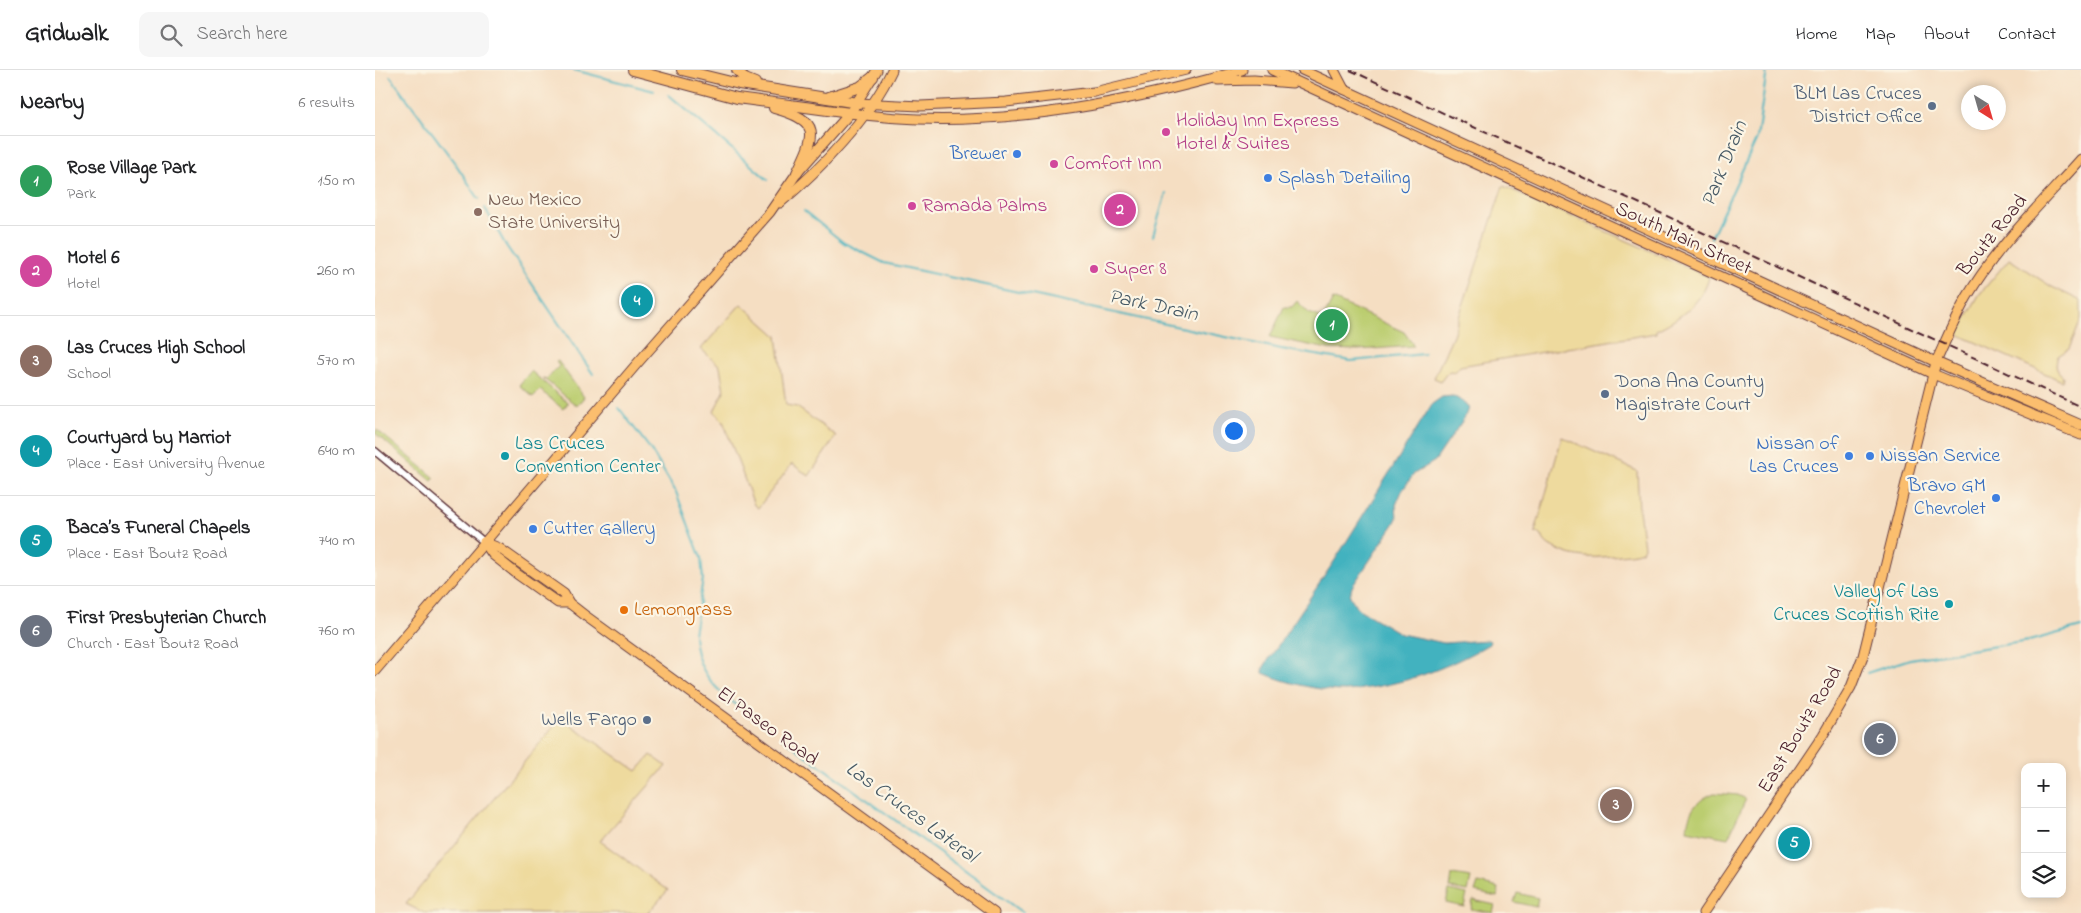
<!DOCTYPE html>
<html lang="en">
<head>
<meta charset="utf-8">
<style>
	body { margin:0; font-family:"Indie Flower",sans-serif; background:#f6f6f6; color:#202124 }
	.controls { position:absolute; right:15px; bottom:15px; display:grid; overflow:hidden; border-radius:10px; box-shadow:0 2px 8px #0003 }
	.controls button { width:45px; height:45px; display:grid; place-items:center; padding:0; border:0; border-bottom:1px solid #e0e0e0; background:#fff; color:#202124; font:25px sans-serif }
	.compass { position:absolute; left:1586px; top:15px; width:45px; height:45px; border-radius:50%; background:#fff; box-shadow:0 2px 8px #0003; rotate:143deg }
	.you { position:absolute; left:858px; top:360px; width:18px; height:18px; margin:-12px; border:4px solid #fff; border-radius:50%; background:#1a73e8; box-shadow:0 0 0 8px #1a73e833 }
	.badge { display:grid; place-items:center; width:32px; height:32px; border-radius:50%; background:#1f6fb2; color:#fff; font-size:16px; font-weight:700 }
	.pin { position:absolute; translate:-50% -50%; border:2px solid #fff; box-shadow:0 1px 5px #0006 }
	.list { margin:0; padding:0; list-style:none }
	h2 { display:flex; justify-content:space-between; align-items:center; height:65px; margin:0; padding:0 20px; font-size:21px }
	h2 small { font-size:16px; font-weight:400; color:#757577 }
	.list li { display:grid; grid-template-columns:32px 1fr auto; gap:15px; align-items:center; box-sizing:border-box; height:90px; padding:0 20px; border-top:1px solid #e0e0e0 }
	.list b { display:block; font-size:19px; white-space:nowrap }
	.list p { margin:0; font-size:16px; white-space:nowrap; color:#757577 }
	.list em { font-size:16px; font-style:normal; color:#757577 }
	.icon { flex:none; width:28px; height:28px; fill:none; stroke:currentColor; stroke-width:2; stroke-linecap:round; stroke-linejoin:round }
	.map { position:relative; flex:none; width:1706px; height:843px; overflow:hidden }
	header { display:flex; align-items:center; gap:30px; box-sizing:border-box; height:70px; padding:0 25px; background:#fff; border-bottom:1px solid #e0e0e0 }
	header strong { font-size:24px }
	nav { display:flex; gap:28px; margin-inline-start:auto; font-size:18px }
	.search { width:350px; height:45px; background:#f6f6f6; display:flex; align-items:center; gap:12px; box-sizing:border-box; padding:0 18px; border-radius:10px; color:#757577; font-size:19px }
	main { display:flex }
	aside { flex:1; background:#fff }
	.map>svg:first-child { display:block }
	.green { fill:#bbcd70; stroke:#82764e }
	.sand { fill:#eeda9e; stroke:#9c7c64 }
	.water { fill:#43b2bf; stroke:#466875 }
	.lines { fill:none; stroke-linecap:round; stroke-linejoin:round }
	.stream { stroke:#43b2bf; stroke-width:2 }
	.minor-casing { stroke:#643c42; stroke-width:9 }
	.major-casing { stroke:#643c42; stroke-width:11 }
	.highway-casing { stroke:#643c42; stroke-width:12 }
	.minor { stroke:#fff; stroke-width:6 }
	.major { stroke:#fbbe6e; stroke-width:9 }
	.highway { stroke:#fbbe6e; stroke-width:10 }
	.rail { stroke:#4a1f2b; stroke-width:2; stroke-dasharray:8 4; stroke-linecap:butt }
	.service-dot { fill:#5c6f8a; stroke:#fcf5e5; stroke-width:2 }
	.hotel-dot { fill:#d1479c; stroke:#fcf5e5; stroke-width:2 }
	.shop-dot { fill:#3f7fe0; stroke:#fcf5e5; stroke-width:2 }
	.education-dot { fill:#8d6e63; stroke:#fcf5e5; stroke-width:2 }
	.culture-dot { fill:#0f9aa8; stroke:#fcf5e5; stroke-width:2 }
	.food-dot { fill:#e8710a; stroke:#fcf5e5; stroke-width:2 }
	.labels { text-anchor:middle; dominant-baseline:central; stroke-width:4.5; stroke-linejoin:round; paint-order:stroke }
	.service-label { font-size:20px; fill:#4e5e75; stroke:#fcf5e5; text-anchor:end }
	.hotel-label { font-size:20px; fill:#b23c85; stroke:#fcf5e5; text-anchor:start }
	.shop-label { font-size:20px; fill:#366cbe; stroke:#fcf5e5; text-anchor:end }
	.education-label { font-size:20px; fill:#785e54; stroke:#fcf5e5; text-anchor:start }
	.street-label { font-size:20px; fill:#4a1f2b; stroke:#fcf5e5 }
	.culture-label { font-size:20px; fill:#0d838f; stroke:#fcf5e5; text-anchor:start }
	.food-label { font-size:20px; fill:#c56008; stroke:#fcf5e5; text-anchor:start }
	.water-label { font-size:21px; font-style:italic; fill:#475a66; stroke:#fcf5e5 }
</style>
</head>
<body>
<header>
<strong>Gridwalk</strong>
<div class="search"><svg class="icon" aria-label="search" viewBox="0 0 24 24"><circle cx="10" cy="10" r="6"/><path d="M15 15l6 6"/></svg>Search here</div>
<nav><a>Home</a><a>Map</a><a>About</a><a>Contact</a></nav>
</header>
<main>
<aside>
<h2>Nearby<small>6 results</small></h2>
<ul class="list">
<li><span class="badge" style="background:#2e9e5b">1</span><div><b>Rose Village Park</b><p>Park</p></div><em>150 m</em></li>
<li><span class="badge" style="background:#d1479c">2</span><div><b>Motel 6</b><p>Hotel</p></div><em>260 m</em></li>
<li><span class="badge" style="background:#8d6e63">3</span><div><b>Las Cruces High School</b><p>School</p></div><em>570 m</em></li>
<li><span class="badge" style="background:#0f9aa8">4</span><div><b>Courtyard by Marriot</b><p>Place · East University Avenue</p></div><em>640 m</em></li>
<li><span class="badge" style="background:#0f9aa8">5</span><div><b>Baca’s Funeral Chapels</b><p>Place · East Boutz Road</p></div><em>740 m</em></li>
<li><span class="badge" style="background:#6b7280">6</span><div><b>First Presbyterian Church</b><p>Church · East Boutz Road</p></div><em>760 m</em></li>
</ul>
</aside>
<div class="map">
<svg width="1706" height="843" viewBox="0 0 1706 843">
	<rect width="100%" height="100%" fill="#fcf5e5"/>
	<filter id="ink" filterUnits="userSpaceOnUse"><feTurbulence type="fractalNoise" baseFrequency=".02" numOctaves="2"/><feDisplacementMap in="SourceGraphic" scale="10" xChannelSelector="R" yChannelSelector="G"/><feConvolveMatrix kernelMatrix="1 2 1 2 8 2 1 2 1" color-interpolation-filters="sRGB"/></filter>
	<filter id="wash" filterUnits="userSpaceOnUse"><feTurbulence type="fractalNoise" baseFrequency=".0096" numOctaves="4" result="noise"/><feDisplacementMap in="SourceGraphic" scale="20" xChannelSelector="R" yChannelSelector="G"/><feGaussianBlur stdDeviation="1.12" result="paint"/><feColorMatrix in="noise" values="0 0 0 0 0 0 0 0 0 0 0 0 0 0 0 0 0 1.4 0 .05"/><feComposite in="paint" operator="in"/></filter>
	<g filter="url(#wash)">
		<rect width="100%" height="100%" fill="#f5dec2"/>
		<!-- green -->
		<g class="green">
			<polygon points="958,229 1029,262 1039,276 983,280 953,279 895,267 909,237 917,237 922,231 934,243 948,248"/>
			<polygon points="183,291 209,327 202,336 168,308 172,309 184,296 181,292"/>
			<polygon points="156,301 193,333 188,339 165,320 158,327 144,315"/>
			<polygon points="2,360 60,408 57,411 0,363"/>
			<path d="M1339,723L1363,725L1371,729L1353,768L1312,760C1313,741 1322,730 1339,723Z"/>
			<polygon points="1077,805 1096,808 1093,821 1075,818"/>
			<polygon points="1103,813 1124,818 1122,827 1100,822"/>
			<polygon points="1074,820 1092,824 1089,837 1071,833"/>
			<polygon points="1142,823 1163,828 1161,837 1139,832"/>
			<polygon points="1098,830 1120,835 1118,843 1096,839"/>
		</g>
		<!-- sand -->
		<g class="sand">
			<path d="M1128,116L1334,207C1329,231 1303,250 1281,260V263L1085,296L1080,302L1075,301L1072,303L1066,311L1059,308L1078,265Z"/>
			<path d="M1634,189L1677,217L1706,231V249L1694,279L1683,286C1680,295 1680,300 1688,306L1687,311L1582,264L1604,225Z"/>
			<polygon points="366,234 402,266 411,335 422,337 461,366 434,406 417,394 383,438 379,435 348,351 339,341 349,321 345,296 326,279"/>
			<path d="M1187,367L1262,401L1264,440L1269,477L1267,481C1260,484 1251,484 1244,485C1218,489 1197,489 1174,475C1168,471 1168,465 1160,462Z"/>
			<polygon points="186,648 262,701 276,685 291,696 225,771 293,820 273,843 49,843 31,834"/>
		</g>
		<!-- water -->
		<path class="water" d="M1078,326L1090,333L1094,338L1092,344L1060,391L1039,404L1027,421L1021,435L1022,448L1019,454L977,517L975,526L982,538L1026,564L1069,573L1113,570L1115,571L1114,574C1077,596 1036,612 993,618C986,619 977,621 970,621C945,621 911,613 888,603V598L960,490L1057,334L1067,327Z"/>
		<g class="lines">
			<!-- stream -->
			<g class="stream">
				<polyline points="199,0 279,21"/>
				<polyline points="15,6 82,96 104,129"/>
				<polyline points="294,25 393,110"/>
				<polyline points="110,138 130,174 218,304"/>
				<polyline points="429,141 469,173 509,193 906,279 976,291 1049,284"/>
				<polyline points="778,166 791,123"/>
				<polyline points="1336,168 1382,68 1392,0"/>
				<path d="M244,338L276,380L301,422L326,488L328,509L319,564C321,614 357,631 393,657"/>
				<polyline points="1492,603 1535,589 1654,571 1706,557"/>
				<polyline points="407,668 648,843"/>
			</g>
		</g>
	</g>
	<g filter="url(#ink)">
		<g class="lines">
			<defs>
				<polyline id="minor" points="0,381 109,472"/>
				<g id="major">
					<polyline points="897,0 1558,304 1706,365"/>
					<polyline points="927,0 1561,292 1706,355"/>
					<polyline points="959,0 969,19"/>
					<polyline points="843,11 879,10 917,13"/>
					<polyline points="483,33 545,36 631,32 719,22 811,0"/>
					<path d="M475,43C605,62 742,36 867,0"/>
					<path d="M405,133C445,100 495,47 517,0"/>
					<polyline points="109,472 124,478 189,524 194,533 212,547 619,843"/>
					<polyline points="109,472 118,485 142,504 183,533 194,533"/>
					<polyline points="0,601 260,296 395,142 422,103 475,43 502,0"/>
					<path d="M1328,843L1448,665L1476,617L1488,586L1561,292C1571,270 1580,248 1592,227C1622,176 1667,133 1706,89"/>
				</g>
				<g id="highway">
					<polyline points="258,0 362,28 475,43"/>
					<polyline points="307,0 364,14 483,33"/>
					<polyline points="362,0 370,9 380,13"/>
					<polyline points="454,27 485,17 498,7"/>
					<path d="M399,38C447,51 441,64 422,103"/>
				</g>
			</defs>
			<!-- minor casing -->
			<use href="#minor" class="minor-casing"/>
			<!-- major casing -->
			<use href="#major" class="major-casing"/>
			<!-- highway casing -->
			<use href="#highway" class="highway-casing"/>
			<!-- minor -->
			<use href="#minor" class="minor"/>
			<!-- major -->
			<use href="#major" class="major"/>
			<!-- highway -->
			<use href="#highway" class="highway"/>
			<!-- rail -->
			<polyline class="rail" points="975,0 1706,337"/>
		</g>
	</g>
	<!-- markers -->
	<g class="service-dot">
		<circle cx="1557" cy="36" r="5"/>
		<circle cx="1230" cy="324" r="5"/>
		<circle cx="272" cy="650" r="5"/>
	</g>
	<g class="hotel-dot">
		<circle cx="791" cy="62" r="5"/>
		<circle cx="679" cy="94" r="5"/>
		<circle cx="537" cy="136" r="5"/>
		<circle cx="719" cy="199" r="5"/>
	</g>
	<g class="shop-dot">
		<circle cx="642" cy="84" r="5"/>
		<circle cx="893" cy="108" r="5"/>
		<circle cx="1474" cy="386" r="5"/>
		<circle cx="1495" cy="386" r="5"/>
		<circle cx="1621" cy="428" r="5"/>
		<circle cx="158" cy="459" r="5"/>
	</g>
	<circle class="education-dot" cx="103" cy="142" r="5"/>
	<g class="culture-dot">
		<circle cx="130" cy="386" r="5"/>
		<circle cx="1574" cy="534" r="5"/>
	</g>
	<circle class="food-dot" cx="249" cy="540" r="5"/>
	<g class="labels">
		<!-- service labels -->
		<g class="service-label">
			<text x="1547" y="24">BLM Las Cruces<tspan x="1547" dy="23">District Office</tspan></text>
			<text x="1240" y="312" text-anchor="start">Dona Ana County<tspan x="1240" dy="23">Magistrate Court</tspan></text>
			<text x="262" y="650">Wells Fargo</text>
		</g>
		<!-- hotel labels -->
		<g class="hotel-label">
			<text x="801" y="51">Holiday Inn Express<tspan x="801" dy="23">Hotel &amp; Suites</tspan></text>
			<text x="689" y="94">Comfort Inn</text>
			<text x="547" y="136">Ramada Palms</text>
			<text x="729" y="199">Super 8</text>
		</g>
		<!-- shop labels -->
		<g class="shop-label">
			<text x="632" y="84">Brewer</text>
			<text x="903" y="108" text-anchor="start">Splash Detailing</text>
			<text x="1464" y="374">Nissan of<tspan x="1464" dy="23">Las Cruces</tspan></text>
			<text x="1505" y="386" text-anchor="start">Nissan Service</text>
			<text x="1611" y="416">Bravo GM<tspan x="1611" dy="23">Chevrolet</tspan></text>
			<text x="168" y="459" text-anchor="start">Cutter Gallery</text>
		</g>
		<!-- education labels -->
		<g class="education-label">
			<text x="113" y="130">New Mexico<tspan x="113" dy="23">State University</tspan></text>
		</g>
		<!-- street labels -->
		<g class="street-label">
			<text transform="translate(1618 166) rotate(-51)">Boutz Road</text>
			<text transform="translate(1308 169) rotate(25)">South Main Street</text>
			<text transform="translate(392 657) rotate(36)">El Paseo Road</text>
			<text transform="translate(1426 660) rotate(-59)">East Boutz Road</text>
		</g>
		<!-- culture labels -->
		<g class="culture-label">
			<text x="140" y="374">Las Cruces<tspan x="140" dy="23">Convention Center</tspan></text>
			<text x="1564" y="522" text-anchor="end">Valley of Las<tspan x="1564" dy="23">Cruces Scottish Rite</tspan></text>
		</g>
		<!-- food labels -->
		<g class="food-label">
			<text x="259" y="540">Lemongrass</text>
		</g>
		<!-- water labels -->
		<g class="water-label">
			<text transform="translate(1350 94) rotate(-68)">Park Drain</text>
			<text transform="translate(778 236) rotate(12)">Park Drain</text>
			<text transform="translate(536 743) rotate(36)">Las Cruces Lateral</text>
		</g>
	</g>
</svg>
<div class="controls">
<button>+</button>
<button>−</button>
<button><svg class="icon" aria-label="layers" viewBox="0 0 24 24"><path d="M12 4l9 5-9 5-9-5zM3 14l9 5 9-5"/></svg></button>
</div>
<svg class="compass" viewBox="-18 -18 36 36"><path d="M0-13l5 13h-10z" fill="#e53935"/><path d="M0 13l5-13h-10z" fill="#757577"/></svg>
<div class="you"></div>
<div class="pin badge" style="left:957px;top:255px;background:#2e9e5b">1</div>
<div class="pin badge" style="left:745px;top:140px;background:#d1479c">2</div>
<div class="pin badge" style="left:1241px;top:735px;background:#8d6e63">3</div>
<div class="pin badge" style="left:262px;top:231px;background:#0f9aa8">4</div>
<div class="pin badge" style="left:1419px;top:773px;background:#0f9aa8">5</div>
<div class="pin badge" style="left:1505px;top:669px;background:#6b7280">6</div>
</div>
</main>
</body>
</html>
